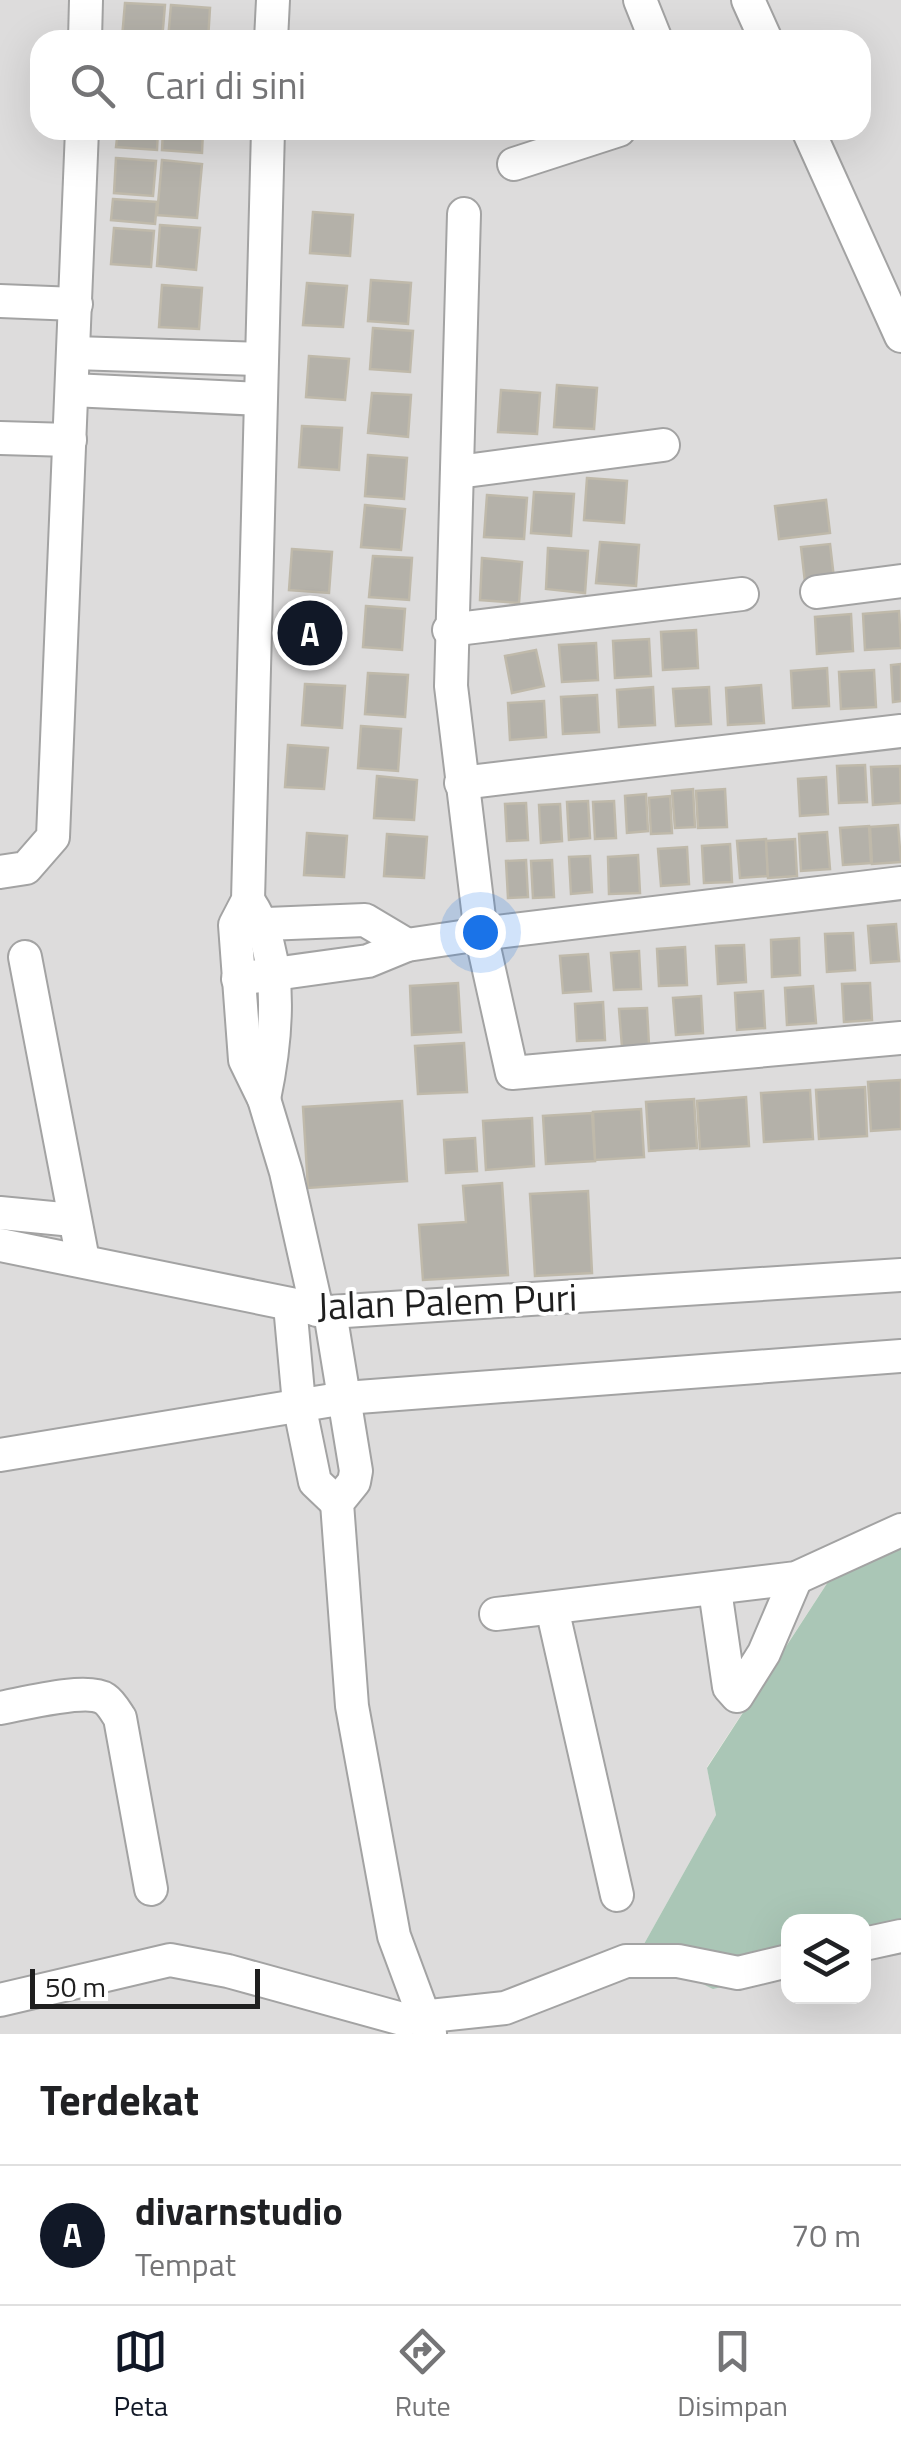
<!DOCTYPE html>
<html lang="id">
<head>
<meta charset="utf-8">
<style>
	body { margin:0; font-family:"Titillium Web",sans-serif; background:#f2f2f2; color:#202124 }
	.controls { position:absolute; right:30px; bottom:30px; display:grid; overflow:hidden; border-radius:20px; box-shadow:0 10px 40px #0002 }
	.controls button { width:90px; height:90px; display:grid; place-items:center; padding:0; border:0; border-bottom:2px solid #e0e0e0; background:#fff; color:#202124; font:50px sans-serif }
	.scale { position:absolute; left:30px; bottom:25px; width:230px; box-sizing:border-box; padding-left:10px; border:5px solid #1f1f1f; border-top:0; font-size:28px; line-height:35px; white-space:nowrap; color:#1f1f1f; -webkit-text-stroke:8px #fff; paint-order:stroke }
	.you { position:absolute; left:480px; top:932px; width:35px; height:35px; margin:-25px; border:8px solid #fff; border-radius:50%; background:#1a73e8; box-shadow:0 0 0 15px #1a73e833 }
	.badge { display:grid; place-items:center; width:65px; height:65px; border-radius:50%; background:#111827; color:#fff; font-size:32px; font-weight:700 }
	.pin { position:absolute; translate:-50% -50%; border:5px solid #fff; box-shadow:0 2px 10px #0006 }
	.list { margin:0; padding:0; list-style:none }
	h2 { display:flex; justify-content:space-between; align-items:center; height:130px; margin:0; padding:0 40px; font-size:42px }
	h2 small { font-size:32px; font-weight:400; color:#757577 }
	.list li { display:grid; grid-template-columns:65px 1fr auto; gap:30px; align-items:center; box-sizing:border-box; height:140px; padding:0 40px; border-top:2px solid #e0e0e0 }
	.list b { display:block; font-size:38px; white-space:nowrap }
	.list p { margin:0; font-size:32px; white-space:nowrap; color:#757577 }
	.list em { font-size:32px; font-style:normal; color:#757577 }
	.icon { flex:none; width:55px; height:55px; fill:none; stroke:currentColor; stroke-width:2; stroke-linecap:round; stroke-linejoin:round }
	.map { position:relative; flex:none; width:901px; height:2034px; overflow:hidden }
	.search { position:absolute; background:#fff; box-shadow:0 10px 40px #0002; left:30px; right:30px; top:30px; height:110px; display:flex; align-items:center; gap:25px; box-sizing:border-box; padding:0 35px; border-radius:30px; color:#757577; font-size:38px }
	.sheet { height:270px; background:#fff }
	nav { display:flex; justify-content:space-around; align-items:center; box-sizing:border-box; height:140px; border-top:2px solid #e0e0e0; background:#fff; font-size:28px; color:#757577 }
	nav a { display:grid; justify-items:center; gap:5px }
	nav .on { color:#111827 }
	.map>svg:first-child { display:block }
	.residential { fill:#dddcdc; fill-rule:evenodd }
	.cemetery { fill:#aac6b6 }
	.building { fill:#b4b1a9; stroke:#bfb9aa; stroke-width:2.5 }
	.lines { fill:none; stroke-linecap:round; stroke-linejoin:round }
	.minor-casing { stroke:#a3a3a3; stroke-width:36 }
	.minor { stroke:#fff; stroke-width:32 }
	.labels { text-anchor:middle; dominant-baseline:central; stroke-width:8; stroke-linejoin:round; paint-order:stroke }
	.street-label { font-size:38px; fill:#1f1f1f; stroke:#fff }
</style>
</head>
<body>
<div class="map">
<svg width="901" height="2034" viewBox="0 0 901 2034">
	<rect width="100%" height="100%" fill="#efeee6"/>
	<!-- residential -->
	<path class="residential" d="M0,0H901V1544L837,1568L707,1767L716,1815L639,1953L788,1971V1996H864V1954L901,1945V2034H0ZM40,40H861V130H40Z"/>
	<!-- cemetery -->
	<polygon class="cemetery" points="901,1544 901,1945 864,1954 864,1922 788,1922 788,1971 713,1989 639,1953 716,1815 707,1768 837,1568"/>
	<!-- building -->
	<g class="building">
		<polygon points="125,3 165,5 162,40 122,38"/>
		<polygon points="171,5 210,8 208,40 168,40"/>
		<polygon points="118,130 158,130 157,150 116,147"/>
		<polygon points="163,130 203,130 202,153 162,150"/>
		<polygon points="116,158 156,161 153,196 114,193"/>
		<polygon points="162,160 202,164 197,218 157,215"/>
		<polygon points="113,199 157,202 155,224 111,220"/>
		<polygon points="313,212 353,215 350,256 310,253"/>
		<polygon points="160,225 200,228 196,270 157,266"/>
		<polygon points="114,228 154,231 151,267 111,264"/>
		<polygon points="371,280 411,283 408,324 368,321"/>
		<polygon points="307,283 347,286 343,327 303,325"/>
		<polygon points="162,285 202,288 199,329 159,327"/>
		<polygon points="373,328 413,331 410,372 370,369"/>
		<polygon points="309,356 349,359 345,400 306,397"/>
		<polygon points="557,385 597,388 594,429 554,427"/>
		<polygon points="501,390 540,393 537,434 498,432"/>
		<polygon points="372,393 411,395 408,437 368,433"/>
		<polygon points="302,426 342,428 339,470 299,467"/>
		<polygon points="368,455 407,458 404,499 365,496"/>
		<polygon points="587,478 627,481 624,523 584,520"/>
		<polygon points="534,492 574,494 571,536 531,533"/>
		<polygon points="487,495 527,498 524,539 484,537"/>
		<polygon points="826,500 830,533 779,539 775,506"/>
		<polygon points="365,505 405,509 401,550 361,547"/>
		<polygon points="600,542 639,545 636,586 596,583"/>
		<polygon points="830,544 835,587 806,591 801,547"/>
		<polygon points="548,548 588,551 585,593 546,589"/>
		<polygon points="292,549 332,552 329,593 289,590"/>
		<polygon points="373,556 412,558 409,600 369,597"/>
		<polygon points="482,558 522,562 519,603 480,600"/>
		<polygon points="366,606 405,609 402,650 363,647"/>
		<polygon points="292,611 331,614 328,655 288,653"/>
		<polygon points="899,611 901,648 865,650 863,614"/>
		<polygon points="851,614 853,651 817,654 815,617"/>
		<polygon points="696,630 698,668 663,670 661,632"/>
		<polygon points="649,639 651,676 615,678 613,641"/>
		<polygon points="596,643 598,680 562,682 559,645"/>
		<polygon points="536,650 544,686 512,693 505,656"/>
		<polygon points="901,664 901,701 893,702 891,665"/>
		<polygon points="827,668 829,706 793,708 791,671"/>
		<polygon points="874,670 876,707 841,709 839,672"/>
		<polygon points="368,673 408,675 405,717 365,714"/>
		<polygon points="305,684 345,686 342,728 302,725"/>
		<polygon points="761,685 764,723 728,725 726,688"/>
		<polygon points="653,687 655,725 619,727 617,690"/>
		<polygon points="709,687 711,724 676,726 673,689"/>
		<polygon points="597,695 599,732 563,734 561,697"/>
		<polygon points="544,701 546,737 510,740 508,703"/>
		<polygon points="361,726 401,729 398,771 358,768"/>
		<polygon points="288,745 328,748 324,789 285,787"/>
		<polygon points="865,765 867,802 839,803 837,766"/>
		<polygon points="900,766 901,803 873,805 871,767"/>
		<polygon points="377,776 417,780 414,820 374,818"/>
		<polygon points="826,777 828,814 800,816 798,779"/>
		<polygon points="693,789 695,827 675,828 672,791"/>
		<polygon points="725,789 727,827 698,828 696,791"/>
		<polygon points="646,794 648,831 627,833 625,796"/>
		<polygon points="670,796 672,833 651,834 649,798"/>
		<polygon points="588,801 590,838 569,840 567,802"/>
		<polygon points="614,801 616,838 595,839 593,802"/>
		<polygon points="526,803 528,840 507,841 505,804"/>
		<polygon points="560,804 562,841 541,843 539,805"/>
		<polygon points="898,825 901,862 872,864 870,827"/>
		<polygon points="869,826 871,863 843,865 840,828"/>
		<polygon points="827,832 830,869 801,871 799,834"/>
		<polygon points="307,833 347,836 344,877 304,875"/>
		<polygon points="387,834 427,837 424,878 384,876"/>
		<polygon points="766,839 768,876 740,878 737,841"/>
		<polygon points="795,839 797,876 768,878 766,841"/>
		<polygon points="730,844 732,882 704,883 702,846"/>
		<polygon points="687,847 689,884 661,886 658,849"/>
		<polygon points="638,855 640,893 609,894 608,857"/>
		<polygon points="590,856 592,892 571,894 569,857"/>
		<polygon points="526,860 528,897 508,898 506,861"/>
		<polygon points="552,860 554,897 533,898 531,861"/>
		<polygon points="896,924 899,961 871,963 868,926"/>
		<polygon points="853,933 855,970 827,972 825,934"/>
		<polygon points="799,938 800,975 772,977 771,940"/>
		<polygon points="744,945 746,982 718,984 716,946"/>
		<polygon points="685,947 687,985 659,986 657,949"/>
		<polygon points="639,951 641,989 614,990 611,953"/>
		<polygon points="588,954 591,991 563,993 560,956"/>
		<polygon points="458,983 461,1032 412,1035 410,986"/>
		<polygon points="870,983 872,1020 844,1022 842,984"/>
		<polygon points="813,986 816,1023 787,1025 785,988"/>
		<polygon points="763,991 765,1028 737,1030 735,993"/>
		<polygon points="701,996 703,1033 676,1035 673,998"/>
		<polygon points="603,1002 605,1040 577,1041 575,1004"/>
		<polygon points="647,1008 649,1045 622,1047 619,1009"/>
		<polygon points="464,1043 467,1092 418,1094 415,1046"/>
		<polygon points="901,1080 901,1129 871,1131 868,1082"/>
		<polygon points="865,1087 867,1136 819,1139 816,1090"/>
		<polygon points="810,1090 813,1139 764,1142 761,1093"/>
		<polygon points="746,1097 749,1146 700,1149 697,1101"/>
		<polygon points="694,1099 697,1148 649,1151 646,1102"/>
		<polygon points="402,1101 407,1181 308,1188 303,1107"/>
		<polygon points="641,1109 644,1157 595,1160 593,1112"/>
		<polygon points="592,1113 595,1161 546,1164 543,1116"/>
		<polygon points="532,1118 534,1166 486,1170 483,1121"/>
		<polygon points="475,1138 477,1171 446,1173 444,1140"/>
		<polygon points="502,1183 508,1275 423,1280 419,1225 466,1222 463,1186"/>
		<polygon points="588,1191 592,1273 535,1276 530,1194"/>
	</g>
	<g class="lines">
		<defs>
			<g id="minor">
				<polyline points="640,0 656,40"/>
				<polyline points="748,0 766,40"/>
				<polyline points="85,40 86,0"/>
				<polyline points="271,40 273,0"/>
				<polyline points="268,130 248,900 235,925 245,1060 264,1099 286,1172 317,1310"/>
				<polyline points="808,130 901,336"/>
				<polyline points="514,164 619,130"/>
				<polyline points="464,214 451,686 481,934 512,1073 901,1038"/>
				<polyline points="0,301 76,304"/>
				<polyline points="74,353 260,359"/>
				<polyline points="72,390 259,399"/>
				<polyline points="0,438 70,440"/>
				<polyline points="458,472 663,445"/>
				<polyline points="817,592 901,581"/>
				<polyline points="449,630 742,594"/>
				<polyline points="461,783 901,731"/>
				<polyline points="0,872 26,868 53,837 82,130"/>
				<path d="M248,900C285,954 277,1037 264,1099"/>
				<polyline points="244,925 365,920 407,945"/>
				<polyline points="25,957 83,1260"/>
				<polyline points="238,979 368,961 407,945 481,934 901,883"/>
				<polyline points="0,1213 73,1220"/>
				<polyline points="0,1245 330,1312 901,1275"/>
				<polyline points="290,1305 299,1404 315,1482 337,1503"/>
				<polyline points="330,1312 356,1471 354,1482 337,1503 352,1706 394,1936 430,2033"/>
				<polyline points="0,1455 345,1398 901,1356"/>
				<polyline points="715,1590 729,1687 737,1696 764,1653 796,1578"/>
				<polyline points="552,1608 617,1895"/>
				<polyline points="496,1614 796,1578 901,1530"/>
				<path d="M0,1708C23,1704 87,1687 105,1699C111,1703 116,1712 120,1718L151,1889"/>
				<polyline points="864,1944 901,1936"/>
				<polyline points="0,2000 170,1960 228,1971 402,2019 505,2008 626,1961 678,1961 738,1973 788,1961"/>
			</g>
		</defs>
		<!-- minor casing -->
		<use href="#minor" class="minor-casing"/>
		<!-- minor -->
		<use href="#minor" class="minor"/>
	</g>
	<g class="labels">
		<!-- street labels -->
		<g class="street-label">
			<text transform="translate(447 1301) rotate(-2)">Jalan Palem Puri</text>
		</g>
	</g>
</svg>
<div class="controls">
<button><svg class="icon" aria-label="layers" viewBox="0 0 24 24"><path d="M12 4l9 5-9 5-9-5zM3 14l9 5 9-5"/></svg></button>
</div>
<div class="scale">50 m</div>
<div class="you"></div>
<div class="pin badge" style="left:310px;top:633px">A</div>
<div class="search"><svg class="icon" aria-label="search" viewBox="0 0 24 24"><circle cx="10" cy="10" r="6"/><path d="M15 15l6 6"/></svg>Cari di sini</div>
</div>
<section class="sheet">
<h2>Terdekat<small></small></h2>
<ul class="list">
<li><span class="badge">A</span><div><b>divarnstudio</b><p>Tempat</p></div><em>70 m</em></li>
</ul>
</section>
<nav>
<a class="on"><svg class="icon" aria-label="map" viewBox="0 0 24 24"><path d="M3 6l6-2 6 2 6-2v14l-6 2-6-2-6 2zM9 4v14M15 6v14"/></svg>Peta</a>
<a><svg class="icon" aria-label="directions" viewBox="0 0 24 24"><path d="M12 3l9 9-9 9-9-9zM9 14v-3h6M13 9l2 2-2 2"/></svg>Rute</a>
<a><svg class="icon" aria-label="saved" viewBox="0 0 24 24"><path d="M7 4h10v16l-5-4-5 4z"/></svg>Disimpan</a>
</nav>
</body>
</html>
